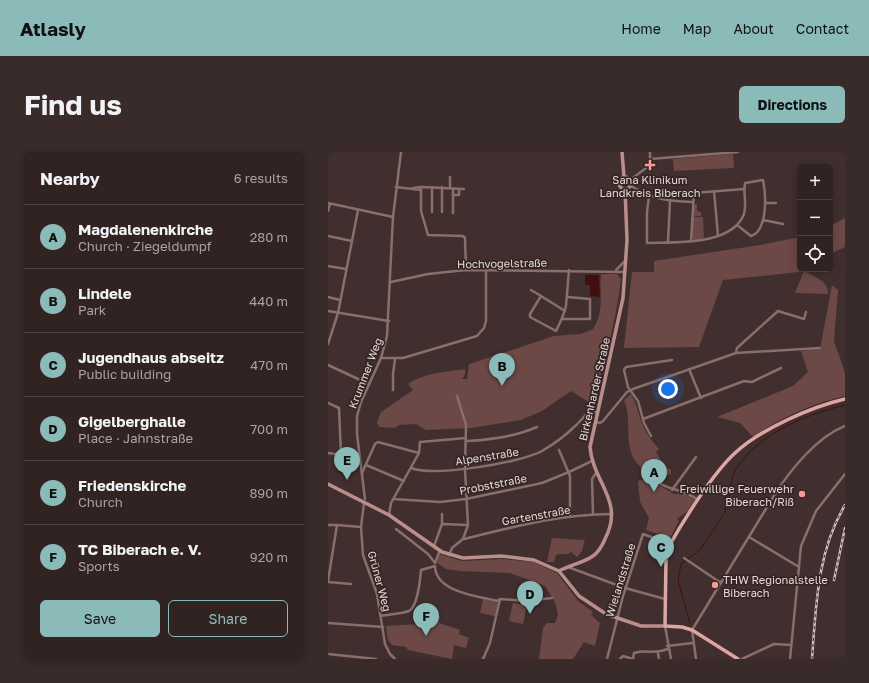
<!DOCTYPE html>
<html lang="en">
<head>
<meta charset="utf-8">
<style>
	body { margin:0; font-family:"Golos Text",sans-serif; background:#382b2a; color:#f1f3f6 }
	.controls { position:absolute; right:12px; top:12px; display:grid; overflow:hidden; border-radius:6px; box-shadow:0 2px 10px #0003 }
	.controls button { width:36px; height:36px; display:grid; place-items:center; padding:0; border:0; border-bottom:1px solid #4b4040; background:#302322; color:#f1f3f6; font:20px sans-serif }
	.you { position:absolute; left:340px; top:237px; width:14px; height:14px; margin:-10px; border:3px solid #fff; border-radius:50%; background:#1a73e8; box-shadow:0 0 0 6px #1a73e833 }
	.badge { display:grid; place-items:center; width:26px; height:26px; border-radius:50%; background:#8bbbb9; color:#111; font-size:13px; font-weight:700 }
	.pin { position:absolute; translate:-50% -33px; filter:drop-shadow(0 1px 2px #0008) }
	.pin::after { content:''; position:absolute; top:21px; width:14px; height:12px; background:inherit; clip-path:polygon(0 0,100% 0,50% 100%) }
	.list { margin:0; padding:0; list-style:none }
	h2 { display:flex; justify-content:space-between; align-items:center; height:52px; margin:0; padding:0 16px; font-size:17px }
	h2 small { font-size:13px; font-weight:400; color:#a8a4a5 }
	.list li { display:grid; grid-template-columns:26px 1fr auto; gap:12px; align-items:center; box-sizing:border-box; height:64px; padding:0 16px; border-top:1px solid #4b4040 }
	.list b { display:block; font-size:15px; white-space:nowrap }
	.list p { margin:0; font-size:13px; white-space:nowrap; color:#a8a4a5 }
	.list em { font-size:13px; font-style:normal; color:#a8a4a5 }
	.actions { display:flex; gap:8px; padding:12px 16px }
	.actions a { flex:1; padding:9px 0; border:1px solid #8bbbb9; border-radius:6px; text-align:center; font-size:14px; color:#8bbbb9 }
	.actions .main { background:#8bbbb9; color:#111 }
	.icon { flex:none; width:22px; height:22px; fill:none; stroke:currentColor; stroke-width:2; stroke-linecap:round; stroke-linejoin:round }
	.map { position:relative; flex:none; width:517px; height:507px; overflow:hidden; border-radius:6px }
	header { display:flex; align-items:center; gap:24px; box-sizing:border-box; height:56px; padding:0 20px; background:#8bbbb9; color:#111 }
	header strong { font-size:19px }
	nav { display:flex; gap:22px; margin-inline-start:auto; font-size:14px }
	.intro { display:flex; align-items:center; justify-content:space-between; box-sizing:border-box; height:96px; padding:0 24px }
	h1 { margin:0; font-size:28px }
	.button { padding:10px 18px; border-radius:6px; background:#8bbbb9; color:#111; font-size:14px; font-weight:700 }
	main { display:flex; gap:24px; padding:0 24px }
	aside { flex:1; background:#302322; border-radius:6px; box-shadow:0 2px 10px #0003 }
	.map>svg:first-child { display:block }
	.green { fill:#6c4846 }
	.water { fill:#410f10 }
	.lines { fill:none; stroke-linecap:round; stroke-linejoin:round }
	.stream { stroke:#410f10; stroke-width:1 }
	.street { stroke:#896e6c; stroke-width:2.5 }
	.secondary { stroke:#b98e8b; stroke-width:3.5 }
	.primary { stroke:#dea6a3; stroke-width:3.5 }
	.rail-casing { stroke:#cbbfbe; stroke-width:2.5 }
	.rail { stroke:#352524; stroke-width:1; stroke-dasharray:3; stroke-linecap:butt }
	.poi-dot { fill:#f59b97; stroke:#352524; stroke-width:1.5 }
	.labels { text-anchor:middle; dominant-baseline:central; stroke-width:3.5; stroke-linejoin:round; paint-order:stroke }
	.poi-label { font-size:11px; fill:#e3d8d7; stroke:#352524 }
	.street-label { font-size:11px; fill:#e3d8d7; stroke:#352524 }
</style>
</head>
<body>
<header>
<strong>Atlasly</strong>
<nav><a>Home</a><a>Map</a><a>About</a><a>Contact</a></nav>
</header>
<div class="intro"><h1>Find us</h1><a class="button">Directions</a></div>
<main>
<aside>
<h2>Nearby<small>6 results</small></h2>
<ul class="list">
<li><span class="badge">A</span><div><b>Magdalenenkirche</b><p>Church · Ziegeldumpf</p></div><em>280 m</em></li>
<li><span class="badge">B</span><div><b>Lindele</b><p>Park</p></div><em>440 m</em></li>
<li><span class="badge">C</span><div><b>Jugendhaus abseitz</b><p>Public building</p></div><em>470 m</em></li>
<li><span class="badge">D</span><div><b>Gigelberghalle</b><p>Place · Jahnstraße</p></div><em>700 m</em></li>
<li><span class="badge">E</span><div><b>Friedenskirche</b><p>Church</p></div><em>890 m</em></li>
<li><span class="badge">F</span><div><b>TC Biberach e. V.</b><p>Sports</p></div><em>920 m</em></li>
</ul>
<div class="actions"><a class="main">Save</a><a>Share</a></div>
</aside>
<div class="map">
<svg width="517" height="507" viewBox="0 0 517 507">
	<rect width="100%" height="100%" fill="#402f2e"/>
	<!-- green -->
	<g class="green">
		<polygon points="405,2 406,16 346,19 345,7"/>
		<polygon points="365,52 369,53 369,59 373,60 373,64 367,64 366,65 375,65 376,86 366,88 364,86"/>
		<polygon points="517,66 517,95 502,102 502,74"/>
		<polygon points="472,85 472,117 474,117 471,120 395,128 371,195 296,196 304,120 326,120 326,109 432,93"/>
		<path d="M476,119C485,124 501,129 500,142L467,141Z"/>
		<path d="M273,122H289L293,127C288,169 277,211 264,252L243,239L214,259L193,268L143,276L98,278L88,272L71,273L67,276L51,275L49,270L53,260L85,238L80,232C95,221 119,220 137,217V223L134,227H139L141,212L226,184L253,182L265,177C277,158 271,142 273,122Z"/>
		<path d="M504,133L510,138L506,189L517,221V244C485,251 452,266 425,285L412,271L389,265L465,234L480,220L473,199L492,197Z"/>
		<path d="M303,242C310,254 310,262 315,274C319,283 325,290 331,297L328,300L336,314L343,318V323L329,320L323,310L316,312V319C313,315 308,311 306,307C296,288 304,266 296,248Z"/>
		<polygon points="319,326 346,342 357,342 367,348 360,359 349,367 351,369 342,386 318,378 321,366 312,350 310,329"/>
		<polygon points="224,386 257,388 254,399 249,405 243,400 240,402 231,402 228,403 226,410 219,410"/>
		<polygon points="111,402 134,409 175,407 206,410 229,421 250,449 265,460 263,463 272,471 267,494 256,490 245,507 211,507 215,476 219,471 227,471 230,462 227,450 217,434 182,421 132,419 118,417 109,411"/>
		<polygon points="155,447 170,451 167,464 152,461"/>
		<polygon points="185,451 199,453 195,472 181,469"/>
		<polygon points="95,460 112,464 111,471 132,478 131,482 141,486 138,496 126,493 124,507 80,498 78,495 64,493 60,488 58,474 92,472"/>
	</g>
	<!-- water -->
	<polygon class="water" points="257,123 271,123 272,145 262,144 262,133 257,133"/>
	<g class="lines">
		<!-- stream -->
		<g class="stream">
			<path d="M386,378C389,372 394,365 397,359C402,346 401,329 408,317C431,281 477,263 517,253"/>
			<polyline points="360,407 372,398 384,380"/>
			<polyline points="357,408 353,412 350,428 362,472"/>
		</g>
		<!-- street -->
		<g class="street">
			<polyline points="322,7 410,0"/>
			<polyline points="302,28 322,13 322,0"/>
			<path d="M303,34C324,47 339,49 364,50"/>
			<polyline points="68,35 93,38 93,35 136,37"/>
			<polyline points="104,35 104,60"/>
			<polyline points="114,35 114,60"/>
			<polyline points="122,35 122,25"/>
			<polyline points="85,36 93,35"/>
			<polyline points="125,37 125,43 131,43 131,37"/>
			<polyline points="93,38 93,59 100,83 135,84 137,86 138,118"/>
			<polyline points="386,39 390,84"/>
			<path d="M321,44L319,60V91C346,90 404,94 416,62C419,51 415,42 417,31L435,28C438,42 440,79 423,84L409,73"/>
			<polyline points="0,51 65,65"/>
			<polyline points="438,51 448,51"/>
			<polyline points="0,59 2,52"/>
			<polyline points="125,61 125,43"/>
			<polyline points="435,68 455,72"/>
			<polyline points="0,84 24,89"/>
			<polyline points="363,89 366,41 416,37"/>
			<polyline points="340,90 342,49"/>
			<polyline points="0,114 18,117"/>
			<polyline points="288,118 297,109"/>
			<polyline points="63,130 100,122 138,118 297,120"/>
			<polyline points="203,138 213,144"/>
			<polyline points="0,145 12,148"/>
			<polyline points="0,159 61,169"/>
			<path d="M237,159L213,144L202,162V165L228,179C232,171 236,163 238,154L241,118"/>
			<polyline points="234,167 262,167 262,147 240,145"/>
			<polyline points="0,192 10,161 30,58"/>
			<polyline points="408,201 409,196 450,159 476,167 478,160"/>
			<polyline points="53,206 75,206 149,184 156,176 158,169 158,118"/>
			<polyline points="0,213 41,232"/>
			<polyline points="361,217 373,246"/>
			<polyline points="65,238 65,222 67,207"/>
			<polyline points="0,251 11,256 13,303"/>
			<polyline points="315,267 416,229 424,230 453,216"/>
			<polyline points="268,270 272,271 275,269 299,240 305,237 408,201 492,196"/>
			<polyline points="323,284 316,271 310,249 300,235 296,218 298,215 344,208"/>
			<path d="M138,289C163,288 186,285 209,275"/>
			<polyline points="231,298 242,324 242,364"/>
			<polyline points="0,301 31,305"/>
			<path d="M318,310C329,344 349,331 370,348"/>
			<polyline points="38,313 76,329"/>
			<path d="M83,316C106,325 192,311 214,299C226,292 237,284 246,275C252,270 256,264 261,260H269"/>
			<polyline points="34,321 47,292 50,290 91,301"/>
			<polyline points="344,338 368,305"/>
			<polyline points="37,347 29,282 29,264 33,250 53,206 59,184 65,65 73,0"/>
			<polyline points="65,347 112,350 138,347 214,331 241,320 264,309"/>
			<polyline points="36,351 33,375 35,403 49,442 57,492 62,502 67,507"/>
			<polyline points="265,362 264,327 268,321"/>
			<polyline points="61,363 63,351 91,301 92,290 138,286"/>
			<polyline points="114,372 114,362"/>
			<polyline points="0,373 9,373"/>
			<polyline points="68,377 100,402 107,411"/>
			<polyline points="421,385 471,415"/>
			<path d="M136,387C185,375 233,362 284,362"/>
			<polyline points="106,394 114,372 140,373"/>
			<polyline points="121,403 124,396 135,387 140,373 137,317 138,273 129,244"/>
			<polyline points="356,406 393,431"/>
			<polyline points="107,411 112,398"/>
			<polyline points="240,415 297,436 337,447"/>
			<polyline points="0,429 9,373 33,375"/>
			<polyline points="0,430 23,432"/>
			<path d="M53,464C62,462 73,462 81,459C90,454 92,428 93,418L107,414C107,440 150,444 169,449L172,447L199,449L224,446"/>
			<polyline points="0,471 55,475"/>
			<polyline points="337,474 343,507"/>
			<polyline points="339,494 365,491"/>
			<polyline points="330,501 331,507"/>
			<polyline points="0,502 48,507"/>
			<polyline points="155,507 162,491 172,447"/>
			<polyline points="279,507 295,444 315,382 342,392"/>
			<polyline points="292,507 295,504 305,507"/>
			<path d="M305,507L306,501C320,497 325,503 340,497"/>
			<path d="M368,507L364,478L447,342C463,317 489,285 517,274"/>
			<polyline points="414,507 446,492 463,493"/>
			<polyline points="462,507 473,394 488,359 517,322"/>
		</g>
		<!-- secondary -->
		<g class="secondary">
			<polyline points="294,0 296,25"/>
			<circle cx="297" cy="31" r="6"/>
			<polyline points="0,332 61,363 114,400 135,406 173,404 206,408 231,419 251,444 278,462 313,474 337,474"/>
			<path d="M231,419C242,413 255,411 265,404C271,400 274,394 277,387C297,349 265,331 262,295L295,146L299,88L297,37"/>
		</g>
		<!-- primary -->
		<path class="primary" d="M410,507L364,478L354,475L337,474L338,405L340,396C355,369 385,321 407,301C433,277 483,255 517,247"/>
		<defs>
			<g id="rail">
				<polyline points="506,428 517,376"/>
				<path d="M484,507C488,454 489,400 517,353"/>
			</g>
		</defs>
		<!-- rail casing -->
		<use href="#rail" class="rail-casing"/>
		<!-- rail -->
		<use href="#rail" class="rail"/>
	</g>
	<!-- markers -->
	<g class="poi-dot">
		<path d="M320 7h4v4h4v4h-4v4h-4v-4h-4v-4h4z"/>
		<circle cx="474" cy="342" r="4"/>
		<circle cx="387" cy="433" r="4"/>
	</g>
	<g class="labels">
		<!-- poi labels -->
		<g class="poi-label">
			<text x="322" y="27">Sana Klinikum<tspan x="322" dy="13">Landkreis Biberach</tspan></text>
			<text x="466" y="336" text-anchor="end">Freiwillige Feuerwehr<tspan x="466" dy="13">Biberach/Riß</tspan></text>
			<text x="395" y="427" text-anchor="start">THW Regionalstelle<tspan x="395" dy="13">Biberach</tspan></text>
		</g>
		<!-- street labels -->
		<g class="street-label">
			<text transform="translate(174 111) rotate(-1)">Hochvogelstraße</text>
			<text transform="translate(37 221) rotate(-69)">Krummer Weg</text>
			<text transform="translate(266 237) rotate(-77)">Birkenharder Straße</text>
			<text transform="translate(159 304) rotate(-9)">Alpenstraße</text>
			<text transform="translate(165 332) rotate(-11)">Probststraße</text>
			<text transform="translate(208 363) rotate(-10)">Gartenstraße</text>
			<text transform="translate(292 428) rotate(-73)">Wielandstraße</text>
			<text transform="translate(52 429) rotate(75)">Grüner Weg</text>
		</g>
	</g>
</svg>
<div class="controls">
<button>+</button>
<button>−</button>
<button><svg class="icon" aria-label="locate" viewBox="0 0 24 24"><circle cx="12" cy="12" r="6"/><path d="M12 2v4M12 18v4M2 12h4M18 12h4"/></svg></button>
</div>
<div class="you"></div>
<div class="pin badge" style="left:326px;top:340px">A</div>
<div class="pin badge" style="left:174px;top:234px">B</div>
<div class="pin badge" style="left:333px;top:415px">C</div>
<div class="pin badge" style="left:202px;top:462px">D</div>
<div class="pin badge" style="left:19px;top:328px">E</div>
<div class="pin badge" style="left:98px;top:484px">F</div>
</div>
</main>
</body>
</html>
